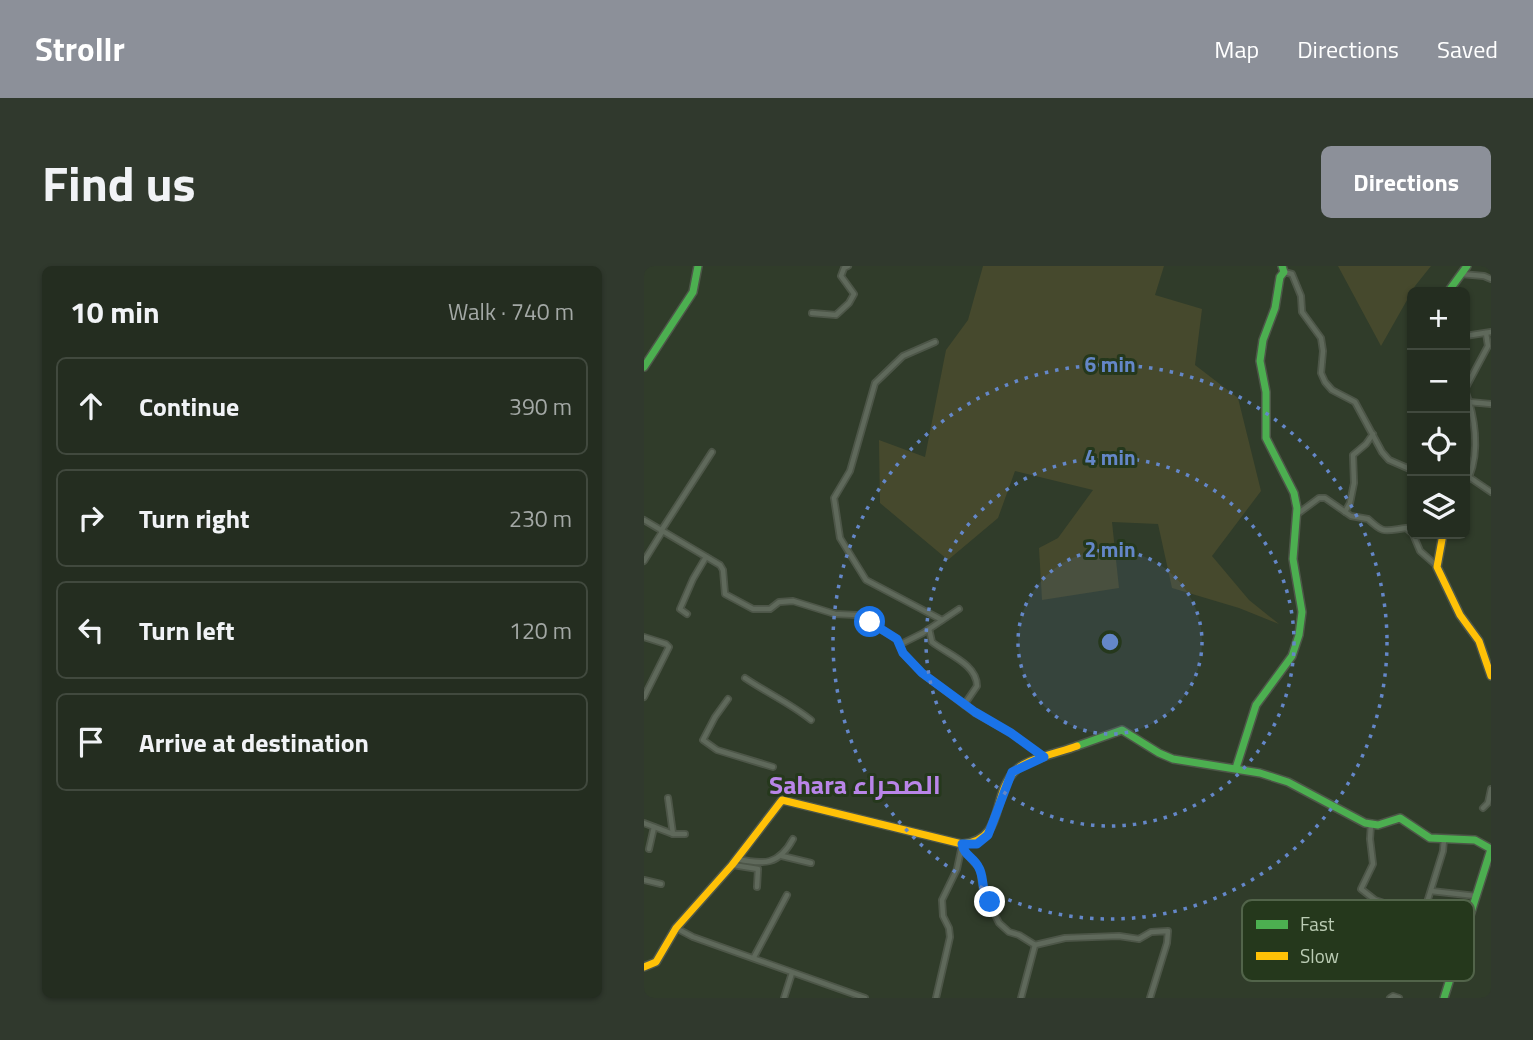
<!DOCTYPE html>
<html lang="en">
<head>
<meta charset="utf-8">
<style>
	body { margin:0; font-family:"Titillium Web",Cairo,sans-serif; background:#30392d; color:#f1f3f6 }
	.controls { position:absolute; right:21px; top:21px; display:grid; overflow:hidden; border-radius:10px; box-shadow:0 2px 5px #0004 }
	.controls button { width:63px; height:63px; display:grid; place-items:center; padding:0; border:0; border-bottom:2px solid #41493e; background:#242d20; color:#f1f3f6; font:35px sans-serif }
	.stop { position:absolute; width:21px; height:21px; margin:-16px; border:5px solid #1a73e8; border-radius:50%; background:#fff }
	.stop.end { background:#1a73e8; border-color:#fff; box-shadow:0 2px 7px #0008 }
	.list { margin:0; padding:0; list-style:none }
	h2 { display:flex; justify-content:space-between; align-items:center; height:91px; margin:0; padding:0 28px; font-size:30px }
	h2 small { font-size:23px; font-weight:400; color:#a3a8a5 }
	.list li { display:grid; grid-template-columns:46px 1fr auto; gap:21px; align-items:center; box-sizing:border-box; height:98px; margin:0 14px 14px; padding:0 14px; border:2px solid #41493e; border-radius:10px }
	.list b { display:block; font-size:26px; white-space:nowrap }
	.list em { font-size:23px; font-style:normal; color:#a3a8a5 }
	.icon { flex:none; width:38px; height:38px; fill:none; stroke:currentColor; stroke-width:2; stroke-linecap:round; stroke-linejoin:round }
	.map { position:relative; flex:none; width:847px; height:732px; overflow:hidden; border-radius:10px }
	header { display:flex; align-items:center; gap:42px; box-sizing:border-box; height:98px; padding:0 35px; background:#8c9099; color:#fff }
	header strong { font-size:33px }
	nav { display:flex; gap:38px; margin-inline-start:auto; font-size:24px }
	.intro { display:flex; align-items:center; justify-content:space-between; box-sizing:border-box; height:168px; padding:0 42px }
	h1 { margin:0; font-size:49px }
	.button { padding:18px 32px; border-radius:10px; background:#8c9099; color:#fff; font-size:24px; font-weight:700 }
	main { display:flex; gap:42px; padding:0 42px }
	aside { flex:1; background:#242d20; border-radius:10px; box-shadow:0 2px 5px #0004 }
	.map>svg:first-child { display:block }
	.green { fill:#46492d }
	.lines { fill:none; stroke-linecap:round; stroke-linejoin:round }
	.street-casing { stroke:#4d5648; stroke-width:8 }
	.fast-casing { stroke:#4d5648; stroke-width:10 }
	.slow-casing { stroke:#4d5648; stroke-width:10 }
	.street { stroke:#5f695b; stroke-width:4.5 }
	.fast { stroke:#4caf50; stroke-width:7 }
	.slow { stroke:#ffc107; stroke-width:7 }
	.route { stroke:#1a73e8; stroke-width:9 }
	.ring { fill:none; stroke:#6487c8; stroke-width:3.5; stroke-dasharray:3.5 7 }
	.labels { text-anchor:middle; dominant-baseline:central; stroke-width:6; stroke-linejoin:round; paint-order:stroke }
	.neighbourhood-label { font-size:26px; font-weight:bold; fill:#b985e8; stroke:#25381c }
	.key { fill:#25381c; stroke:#52644a; stroke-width:2 }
	.key-label { font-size:19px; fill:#bbccb4 }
	.centre { fill:#6487c8; stroke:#25381c; stroke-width:3.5 }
	.ring-label { font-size:21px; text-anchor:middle; font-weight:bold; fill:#6487c8; stroke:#25381c; stroke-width:6; stroke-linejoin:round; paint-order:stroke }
</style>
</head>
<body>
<header>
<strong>Strollr</strong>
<nav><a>Map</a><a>Directions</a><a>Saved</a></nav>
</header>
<div class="intro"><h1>Find us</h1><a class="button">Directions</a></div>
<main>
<aside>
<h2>10 min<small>Walk · 740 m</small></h2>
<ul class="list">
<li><svg class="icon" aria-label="ahead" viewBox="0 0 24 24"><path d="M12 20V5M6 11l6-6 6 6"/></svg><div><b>Continue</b></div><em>390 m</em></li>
<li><svg class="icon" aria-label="right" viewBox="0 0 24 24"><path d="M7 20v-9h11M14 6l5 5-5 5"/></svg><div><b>Turn right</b></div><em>230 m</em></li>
<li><svg class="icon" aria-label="left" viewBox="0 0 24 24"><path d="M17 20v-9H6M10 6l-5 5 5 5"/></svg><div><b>Turn left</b></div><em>120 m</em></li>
<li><svg class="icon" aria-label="arrive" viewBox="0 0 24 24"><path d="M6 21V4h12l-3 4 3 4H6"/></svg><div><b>Arrive at destination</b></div></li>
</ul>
</aside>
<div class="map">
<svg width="847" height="732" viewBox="0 0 847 732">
	<rect width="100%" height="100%" fill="#303c2a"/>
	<!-- green -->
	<g class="green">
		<polygon points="339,0 520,0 511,29 558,43 551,99 594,132 617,225 568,290 605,334 635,358 595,342 528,322 514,258 468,256 475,322 398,334 395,282 414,272 449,224 371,205 354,252 304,294 236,237 235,174 281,191 302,84 324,54"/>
		<polygon points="694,0 787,0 771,20 737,80"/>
	</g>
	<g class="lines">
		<defs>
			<g id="street">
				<polyline points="640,6 648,8 657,30 658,46 677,72 679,85 677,107 681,116 688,124 711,136 738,186 745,194 768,204"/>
				<polyline points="817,8 840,10 847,13"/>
				<polyline points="168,47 192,49 205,37 210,28 197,10 200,2 204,0"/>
				<polyline points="821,70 847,66"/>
				<polyline points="291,76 259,90 231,117 206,205 190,232 196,272 222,314 298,354"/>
				<polyline points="821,123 844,80 842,67"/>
				<path d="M821,124C831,151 836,184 825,211"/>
				<polyline points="825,136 847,138"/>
				<polyline points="821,218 825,211 847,226"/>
				<polyline points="701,246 706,237 710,217 709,189 722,178 729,168"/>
				<path d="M652,249L675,232H681L707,250L724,253C740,268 740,265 762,262L768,267"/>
				<polyline points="0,254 76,299 79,304 81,328 109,343 126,343 135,336 149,335 191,348 213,349 253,373 259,387 278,407 331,447 367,467 400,491"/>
				<polyline points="17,265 68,186"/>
				<polyline points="769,268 776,285 793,300"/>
				<polyline points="0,295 18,266"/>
				<polyline points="43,348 36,343 49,313 62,291"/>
				<path d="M285,363L288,376C303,388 333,398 333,420L320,439"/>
				<polyline points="0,371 22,378 25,381 0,431"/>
				<polyline points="257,378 279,367 315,343"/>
				<path d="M101,412C123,427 146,437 167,454"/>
				<polyline points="84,433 71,451 59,474 73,484 129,501"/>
				<polyline points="24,532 29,568"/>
				<polyline points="839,542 844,537 847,523"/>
				<polyline points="0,557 29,568 41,568"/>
				<polyline points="727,558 726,573 729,598 717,623 731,634 772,648 780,646 799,585 800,573"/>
				<polyline points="318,578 319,584 336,603 339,625 355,657 365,666 375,669 391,679 421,672 475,670 495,673 507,666 524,665 523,677 506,732"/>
				<polyline points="5,583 10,561"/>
				<polyline points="138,590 167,597"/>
				<path d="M93,593C120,599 135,599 149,573"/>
				<polyline points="89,599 114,603 113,621"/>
				<polyline points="0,614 17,618"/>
				<polyline points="787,625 832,630"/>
				<polyline points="32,662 49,671 221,732"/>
				<polyline points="110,691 143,629"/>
				<polyline points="140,732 148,707"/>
				<polyline points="292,732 306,671 305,662 299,650 298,634 313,603 318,579"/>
				<polyline points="377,732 391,679"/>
				<polyline points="746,732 749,730 755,732"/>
			</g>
			<g id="fast">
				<polyline points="804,26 823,0"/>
				<polyline points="0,101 49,26 54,0"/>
				<polyline points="433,480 478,464 515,487 529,493 616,507 644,516 721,557 734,559 756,552 786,572 831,574 847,583"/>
				<polyline points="592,502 612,439 648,390 655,369 658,346 649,293 653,242 650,227 622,172 622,126 616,95 619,74 631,42 636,11 640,6 638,0"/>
				<polyline points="800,732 847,583"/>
			</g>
			<g id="slow">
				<polyline points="799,268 793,301 816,349 835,375 847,410"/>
				<path d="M0,701L12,696L32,662L88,599L138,534L318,578C363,574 346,528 372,504C382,493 418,486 433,480"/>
			</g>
		</defs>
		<!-- street casing -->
		<use href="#street" class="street-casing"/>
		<!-- fast casing -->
		<use href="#fast" class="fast-casing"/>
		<!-- slow casing -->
		<use href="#slow" class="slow-casing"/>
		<!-- street -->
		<use href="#street" class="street"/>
		<!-- fast -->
		<use href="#fast" class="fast"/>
		<!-- slow -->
		<use href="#slow" class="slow"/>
	</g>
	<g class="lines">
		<!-- route -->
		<path class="route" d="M226,356L253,373L259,387L278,407L331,446L367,467L400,491L368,506L344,569L333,578H318C320,590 330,591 335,602C341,613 336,623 346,636"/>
	</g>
	<!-- distance rings -->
	<circle cx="466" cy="376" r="92" fill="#6487c8" fill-opacity=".12"/>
	<g class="ring">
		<circle cx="466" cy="376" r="92"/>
		<circle cx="466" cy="376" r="184"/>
		<circle cx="466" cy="376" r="277"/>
	</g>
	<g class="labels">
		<!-- neighbourhood labels -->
		<g class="neighbourhood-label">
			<text x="211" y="518">Sahara الصحراء</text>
		</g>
	</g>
	<!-- legend -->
	<rect x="598" y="634" width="232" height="81" rx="10" class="key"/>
	<rect x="612" y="654" width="32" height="9" fill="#4caf50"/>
	<rect x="612" y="686" width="32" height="8" fill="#ffc107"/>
	<g class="key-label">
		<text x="656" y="665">Fast</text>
		<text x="656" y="697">Slow</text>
	</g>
	<circle cx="466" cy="376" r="10" class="centre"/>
	<g class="ring-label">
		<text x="466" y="106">6 min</text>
		<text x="466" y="199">4 min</text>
		<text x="466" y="291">2 min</text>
	</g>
</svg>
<div class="controls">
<button>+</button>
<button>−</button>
<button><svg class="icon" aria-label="locate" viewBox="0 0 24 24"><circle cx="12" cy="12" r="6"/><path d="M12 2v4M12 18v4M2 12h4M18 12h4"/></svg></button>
<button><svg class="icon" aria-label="layers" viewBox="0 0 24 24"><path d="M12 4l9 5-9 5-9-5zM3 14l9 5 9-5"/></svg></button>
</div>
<div class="stop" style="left:226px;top:356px"></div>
<div class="stop end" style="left:346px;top:636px"></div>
</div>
</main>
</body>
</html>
